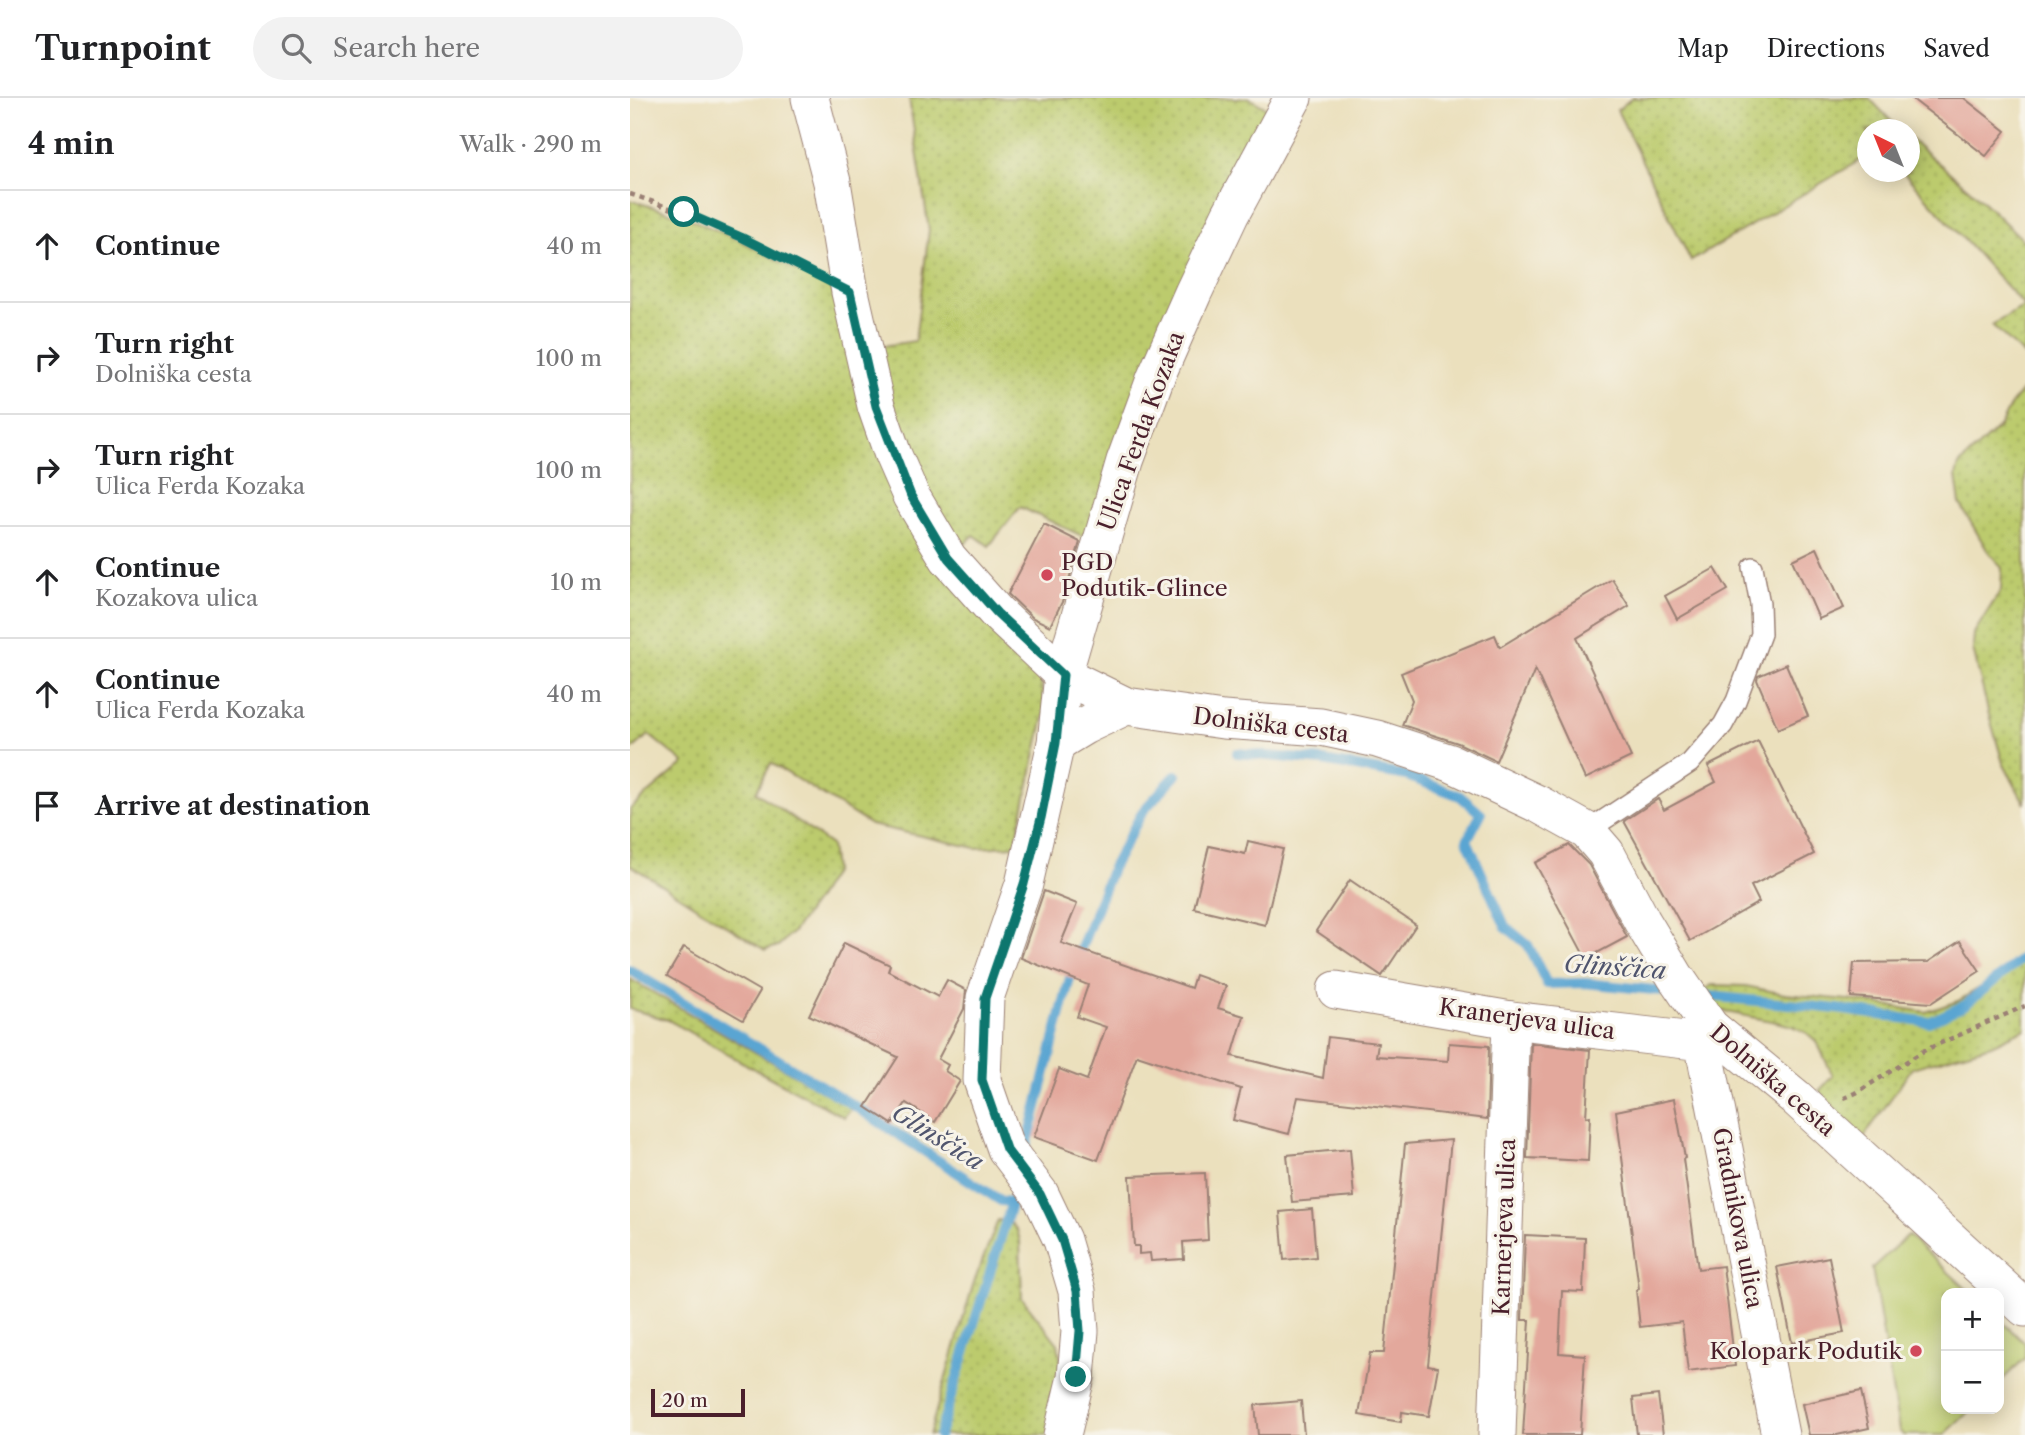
<!DOCTYPE html>
<html lang="en">
<head>
<meta charset="utf-8">
<style>
	body { margin:0; font-family:"Libre Caslon Text",serif; background:#f2f2f2; color:#202124 }
	.controls { position:absolute; right:21px; bottom:21px; display:grid; overflow:hidden; border-radius:14px; box-shadow:0 4px 18px #0003 }
	.controls button { width:63px; height:63px; display:grid; place-items:center; padding:0; border:0; border-bottom:2px solid #e0e0e0; background:#fff; color:#202124; font:35px sans-serif }
	.compass { position:absolute; left:1227px; top:21px; width:63px; height:63px; border-radius:50%; background:#fff; box-shadow:0 4px 18px #0003; rotate:317deg }
	.scale { position:absolute; left:21px; bottom:18px; width:94px; box-sizing:border-box; padding-left:7px; border:4px solid #4a1f2b; border-top:0; font-size:19px; line-height:24px; white-space:nowrap; color:#4a1f2b; -webkit-text-stroke:5px #f7f3e8; paint-order:stroke }
	.stop { position:absolute; width:21px; height:21px; margin:-16px; border:5px solid #0f766e; border-radius:50%; background:#fff }
	.stop.end { background:#0f766e; border-color:#fff; box-shadow:0 2px 7px #0008 }
	.list { margin:0; padding:0; list-style:none }
	h2 { display:flex; justify-content:space-between; align-items:center; height:91px; margin:0; padding:0 28px; font-size:30px }
	h2 small { font-size:23px; font-weight:400; color:#757577 }
	.list li { display:grid; grid-template-columns:46px 1fr auto; gap:21px; align-items:center; box-sizing:border-box; height:112px; padding:0 28px; border-top:2px solid #e0e0e0 }
	.list b { display:block; font-size:26px; white-space:nowrap }
	.list p { margin:0; font-size:23px; white-space:nowrap; color:#757577 }
	.list em { font-size:23px; font-style:normal; color:#757577 }
	.icon { flex:none; width:38px; height:38px; fill:none; stroke:currentColor; stroke-width:2; stroke-linecap:round; stroke-linejoin:round }
	.map { position:relative; flex:none; width:1395px; height:1337px; overflow:hidden }
	header { display:flex; align-items:center; gap:42px; box-sizing:border-box; height:98px; padding:0 35px; background:#fff; border-bottom:2px solid #e0e0e0 }
	header strong { font-size:33px }
	nav { display:flex; gap:38px; margin-inline-start:auto; font-size:24px }
	.search { width:490px; height:63px; background:#f2f2f2; display:flex; align-items:center; gap:18px; box-sizing:border-box; padding:0 24px; border-radius:38px; color:#757577; font-size:26px }
	main { display:flex }
	aside { flex:1; background:#fff }
	.map>svg:first-child { display:block }
	.grass { fill:url(#grass-dots); stroke:#83754c; stroke-width:2 }
	.park { fill:#bccb6d; stroke:#83754c; stroke-width:2 }
	.lines { fill:none; stroke-linecap:round; stroke-linejoin:round }
	.stream { stroke:#5aa5d2; stroke-width:10 }
	.building { fill:#e3a89c }
	.service-casing { stroke:#9a8074; stroke-width:22 }
	.minor-casing { stroke:#9a8074; stroke-width:39 }
	.path { stroke:#9a8074; stroke-width:4.5; stroke-dasharray:5 5; stroke-linecap:butt }
	.service { stroke:#fff; stroke-width:19 }
	.minor { stroke:#fff; stroke-width:37 }
	.route { stroke:#0f766e; stroke-width:9 }
	.poi-dot { fill:#d1495b; stroke:#f7f3e8; stroke-width:2.5 }
	.labels { text-anchor:middle; dominant-baseline:central; stroke-width:6; stroke-linejoin:round; paint-order:stroke }
	.street-label { font-size:23px; fill:#4a1f2b; stroke:#f7f3e8 }
	.poi-label { font-size:23px; fill:#4a1f2b; stroke:#f7f3e8; text-anchor:start }
	.water-label { font-size:24px; font-style:italic; fill:#50556e; stroke:#f7f3e8 }
</style>
</head>
<body>
<header>
<strong>Turnpoint</strong>
<div class="search"><svg class="icon" aria-label="search" viewBox="0 0 24 24"><circle cx="10" cy="10" r="6"/><path d="M15 15l6 6"/></svg>Search here</div>
<nav><a>Map</a><a>Directions</a><a>Saved</a></nav>
</header>
<main>
<aside>
<h2>4 min<small>Walk · 290 m</small></h2>
<ul class="list">
<li><svg class="icon" aria-label="ahead" viewBox="0 0 24 24"><path d="M12 20V5M6 11l6-6 6 6"/></svg><div><b>Continue</b></div><em>40 m</em></li>
<li><svg class="icon" aria-label="right" viewBox="0 0 24 24"><path d="M7 20v-9h11M14 6l5 5-5 5"/></svg><div><b>Turn right</b><p>Dolniška cesta</p></div><em>100 m</em></li>
<li><svg class="icon" aria-label="right" viewBox="0 0 24 24"><path d="M7 20v-9h11M14 6l5 5-5 5"/></svg><div><b>Turn right</b><p>Ulica Ferda Kozaka</p></div><em>100 m</em></li>
<li><svg class="icon" aria-label="ahead" viewBox="0 0 24 24"><path d="M12 20V5M6 11l6-6 6 6"/></svg><div><b>Continue</b><p>Kozakova ulica</p></div><em>10 m</em></li>
<li><svg class="icon" aria-label="ahead" viewBox="0 0 24 24"><path d="M12 20V5M6 11l6-6 6 6"/></svg><div><b>Continue</b><p>Ulica Ferda Kozaka</p></div><em>40 m</em></li>
<li><svg class="icon" aria-label="arrive" viewBox="0 0 24 24"><path d="M6 21V4h12l-3 4 3 4H6"/></svg><div><b>Arrive at destination</b></div></li>
</ul>
</aside>
<div class="map">
<svg width="1395" height="1337" viewBox="0 0 1395 1337">
	<defs>
		<pattern id="grass-dots" width="8" height="8" patternUnits="userSpaceOnUse" patternTransform="scale(1.75)"><rect width="8" height="8" fill="#bccb6d"/><path d="M2 2h.1M6 6h.1" fill="none" stroke="#a3ae5f" stroke-width="1.8" stroke-linecap="round"/></pattern>
	</defs>
	<rect width="100%" height="100%" fill="#f7f3e8"/>
	<filter id="ink" filterUnits="userSpaceOnUse"><feTurbulence type="fractalNoise" baseFrequency=".0143" numOctaves="2"/><feDisplacementMap in="SourceGraphic" scale="14" xChannelSelector="R" yChannelSelector="G"/><feConvolveMatrix kernelMatrix="1 2 1 2 8 2 1 2 1" color-interpolation-filters="sRGB"/></filter>
	<filter id="wash" filterUnits="userSpaceOnUse"><feTurbulence type="fractalNoise" baseFrequency=".00686" numOctaves="4" result="noise"/><feDisplacementMap in="SourceGraphic" scale="28" xChannelSelector="R" yChannelSelector="G"/><feGaussianBlur stdDeviation="1.57" result="paint"/><feColorMatrix in="noise" values="0 0 0 0 0 0 0 0 0 0 0 0 0 0 0 0 0 1.4 0 .05"/><feComposite in="paint" operator="in"/></filter>
	<g filter="url(#wash)">
		<rect width="100%" height="100%" fill="#ebe0bd"/>
		<!-- grass -->
		<g class="grass">
			<polygon points="279,0 619,0 646,16 463,443 390,409 359,448 344,437 328,453 287,390 246,249 285,243 299,132"/>
			<polygon points="1002,0 1239,0 1269,31 1238,32 1237,58 1061,163 987,12"/>
			<polygon points="1280,41 1344,95 1395,144 1395,258 1362,227 1394,208 1273,74 1280,74"/>
			<polygon points="0,102 58,120 109,142 202,191 248,341 410,577 415,614 385,748 346,750 241,727 141,665 126,694 201,747 204,773 186,802 163,834 148,848 135,852 0,767 0,711 54,665 19,637 0,653"/>
			<polygon points="1395,290 1395,706 1373,665 1359,617 1343,551 1344,535 1371,492 1372,470 1357,452 1330,406 1326,378 1329,367 1370,328 1382,304"/>
			<polygon points="1395,862 1395,931 1361,947 1282,970 1232,1042 1189,993 1203,978 1187,944 1177,935 1163,928 1146,924 1081,911 1075,891 1082,887 1116,888 1155,896 1228,903 1296,914 1328,903"/>
			<polygon points="0,881 221,1010 214,1019 128,973 38,922 0,911"/>
			<polygon points="368,1122 379,1123 387,1132 390,1143 392,1200 428,1246 434,1285 422,1337 299,1337 343,1187"/>
		</g>
		<!-- park -->
		<g class="park">
			<polygon points="1278,1137 1341,1195 1316,1195 1316,1311 1342,1311 1314,1337 1273,1337 1269,1332 1242,1170"/>
			<polygon points="1369,1221 1395,1245 1395,1260 1369,1285"/>
		</g>
		<g class="lines">
			<!-- stream -->
			<g class="stream">
				<polyline points="607,655 693,663 777,678 830,698 851,716 837,742 875,828 898,847 917,886 955,885 1044,894"/>
				<polyline points="0,872 223,1007 371,1103 382,1104 389,1084"/>
				<polyline points="1069,897 1207,911 1299,924 1335,907 1395,858"/>
				<polyline points="394,1059 441,876 482,770 513,713 546,677"/>
				<polyline points="309,1337 382,1104"/>
			</g>
		</g>
		<g id="blocks">
			<!-- building -->
			<g class="building">
				<polygon points="1281,0 1334,0 1376,33 1356,58"/>
				<polygon points="414,426 450,444 433,502 420,528 403,520 378,496"/>
				<polygon points="1187,450 1214,510 1189,521 1163,462"/>
				<polygon points="1085,470 1098,492 1047,521 1035,498"/>
				<polygon points="982,481 999,508 947,540 1001,659 955,681 905,571 866,663 828,645 772,627 782,602 771,575 865,537 870,549"/>
				<polygon points="1156,566 1178,618 1148,631 1127,582 1128,578"/>
				<polygon points="1128,643 1184,756 1121,788 1129,804 1060,843 994,723 1028,701 1034,712 1086,684 1078,668"/>
				<polygon points="618,743 653,751 635,827 564,810 579,748 615,756"/>
				<polygon points="939,747 959,767 997,839 956,861 905,765"/>
				<polygon points="720,782 786,827 752,878 686,833"/>
				<polygon points="414,793 447,806 431,845 561,890 565,877 596,888 588,910 614,918 602,958 693,980 698,939 748,945 746,958 818,963 819,945 859,948 857,1021 668,999 659,1036 603,1022 611,991 507,957 468,1062 404,1039 429,971 457,982 476,929 447,919 458,887 391,860"/>
				<polygon points="1330,843 1350,873 1301,905 1221,899 1224,865 1298,864"/>
				<polygon points="214,845 260,867 258,873 308,899 317,882 336,892 334,911 308,961 318,967 315,973 330,983 305,1024 276,1005 262,1026 236,1009 268,959 179,917"/>
				<polygon points="54,849 130,893 113,922 37,878"/>
				<polygon points="901,945 960,952 956,1019 960,1018 958,1063 897,1060"/>
				<polygon points="1044,1001 1055,1060 1053,1061 1068,1171 1093,1168 1105,1268 1058,1274 1052,1224 1010,1229 1006,1192 1009,1191 986,1013"/>
				<polygon points="821,1042 798,1267 808,1269 799,1318 772,1314 771,1324 729,1317 740,1255 754,1255 775,1046"/>
				<polygon points="720,1051 724,1099 662,1104 657,1057"/>
				<polygon points="575,1075 578,1142 553,1144 554,1161 521,1163 520,1155 509,1156 509,1148 504,1148 500,1078"/>
				<polygon points="682,1111 686,1159 654,1162 650,1114"/>
				<polygon points="895,1137 955,1140 953,1194 932,1193 929,1255 955,1257 950,1337 893,1337 900,1222 892,1222"/>
				<polygon points="1199,1159 1214,1235 1162,1245 1147,1169"/>
				<polygon points="1231,1293 1239,1330 1207,1337 1179,1337 1172,1306"/>
				<polygon points="1028,1297 1033,1337 1007,1337 1003,1300"/>
				<polygon points="671,1303 674,1337 628,1337 625,1307"/>
			</g>
		</g>
	</g>
	<g filter="url(#ink)">
		<use href="#blocks" fill-opacity="0" stroke="#9a8074" stroke-width="2"/>
		<g class="lines">
			<defs>
				<polyline id="service" points="957,733 1060,665 1093,627 1106,603 1131,536 1130,506 1123,469"/>
				<g id="minor">
					<polyline points="180,0 202,84 220,194 246,308 263,357 281,398 318,460 367,515 433,577 496,608 593,622 691,629 747,641 821,665 910,707 957,733 976,755 1012,823 1045,878 1080,929 1165,999 1395,1210"/>
					<polyline points="426,645 454,628 496,608"/>
					<polyline points="706,892 881,922 1073,944 1080,929"/>
					<polyline points="1073,944 1150,1337"/>
					<polyline points="432,1337 446,1279 450,1233 447,1193 432,1142 410,1096 376,1051 352,982 355,900 394,786 426,645 433,577 495,363 525,281 563,195 600,117 663,0"/>
					<polyline points="867,1337 881,922"/>
				</g>
			</defs>
			<!-- service casing -->
			<use href="#service" class="service-casing"/>
			<!-- minor casing -->
			<use href="#minor" class="minor-casing"/>
			<!-- path -->
			<g class="path">
				<path d="M0,96C64,117 122,144 182,175"/>
				<polyline points="1214,1000 1226,995 1295,952 1395,908"/>
			</g>
			<!-- service -->
			<use href="#service" class="service"/>
			<!-- minor -->
			<use href="#minor" class="minor"/>
		</g>
	</g>
	<g class="lines" filter="url(#ink)">
		<!-- route -->
		<polyline class="route" points="54,114 111,139 220,194 246,308 281,398 318,460 367,515 433,577 426,645 411,720 394,786 355,900 352,982 376,1051 410,1096 432,1142 447,1193 450,1233 446,1279"/>
	</g>
	<!-- markers -->
	<g class="poi-dot">
		<circle cx="417" cy="477" r="7"/>
		<circle cx="1286" cy="1253" r="7"/>
	</g>
	<g class="labels">
		<!-- street labels -->
		<g class="street-label">
			<text transform="translate(511 333) rotate(-70)">Ulica Ferda Kozaka</text>
			<text transform="translate(641 627) rotate(7)">Dolniška cesta</text>
			<text transform="translate(897 921) rotate(8)">Kranerjeva ulica</text>
			<text transform="translate(1143 982) rotate(41)">Dolniška cesta</text>
			<text transform="translate(1108 1120) rotate(79)">Gradnikova ulica</text>
			<text transform="translate(874 1129) rotate(-88)">Karnerjeva ulica</text>
		</g>
		<!-- poi labels -->
		<g class="poi-label">
			<text x="431" y="464">PGD<tspan x="431" dy="26">Podutik-Glince</tspan></text>
			<text x="1272" y="1253" text-anchor="end">Kolopark Podutik</text>
		</g>
		<!-- water labels -->
		<g class="water-label">
			<text transform="translate(985 869) rotate(4)">Glinščica</text>
			<text transform="translate(308 1039) rotate(32)">Glinščica</text>
		</g>
	</g>
</svg>
<div class="controls">
<button>+</button>
<button>−</button>
</div>
<svg class="compass" viewBox="-18 -18 36 36"><path d="M0-13l5 13h-10z" fill="#e53935"/><path d="M0 13l5-13h-10z" fill="#757577"/></svg>
<div class="scale">20 m</div>
<div class="stop" style="left:54px;top:114px"></div>
<div class="stop end" style="left:446px;top:1279px"></div>
</div>
</main>
</body>
</html>
